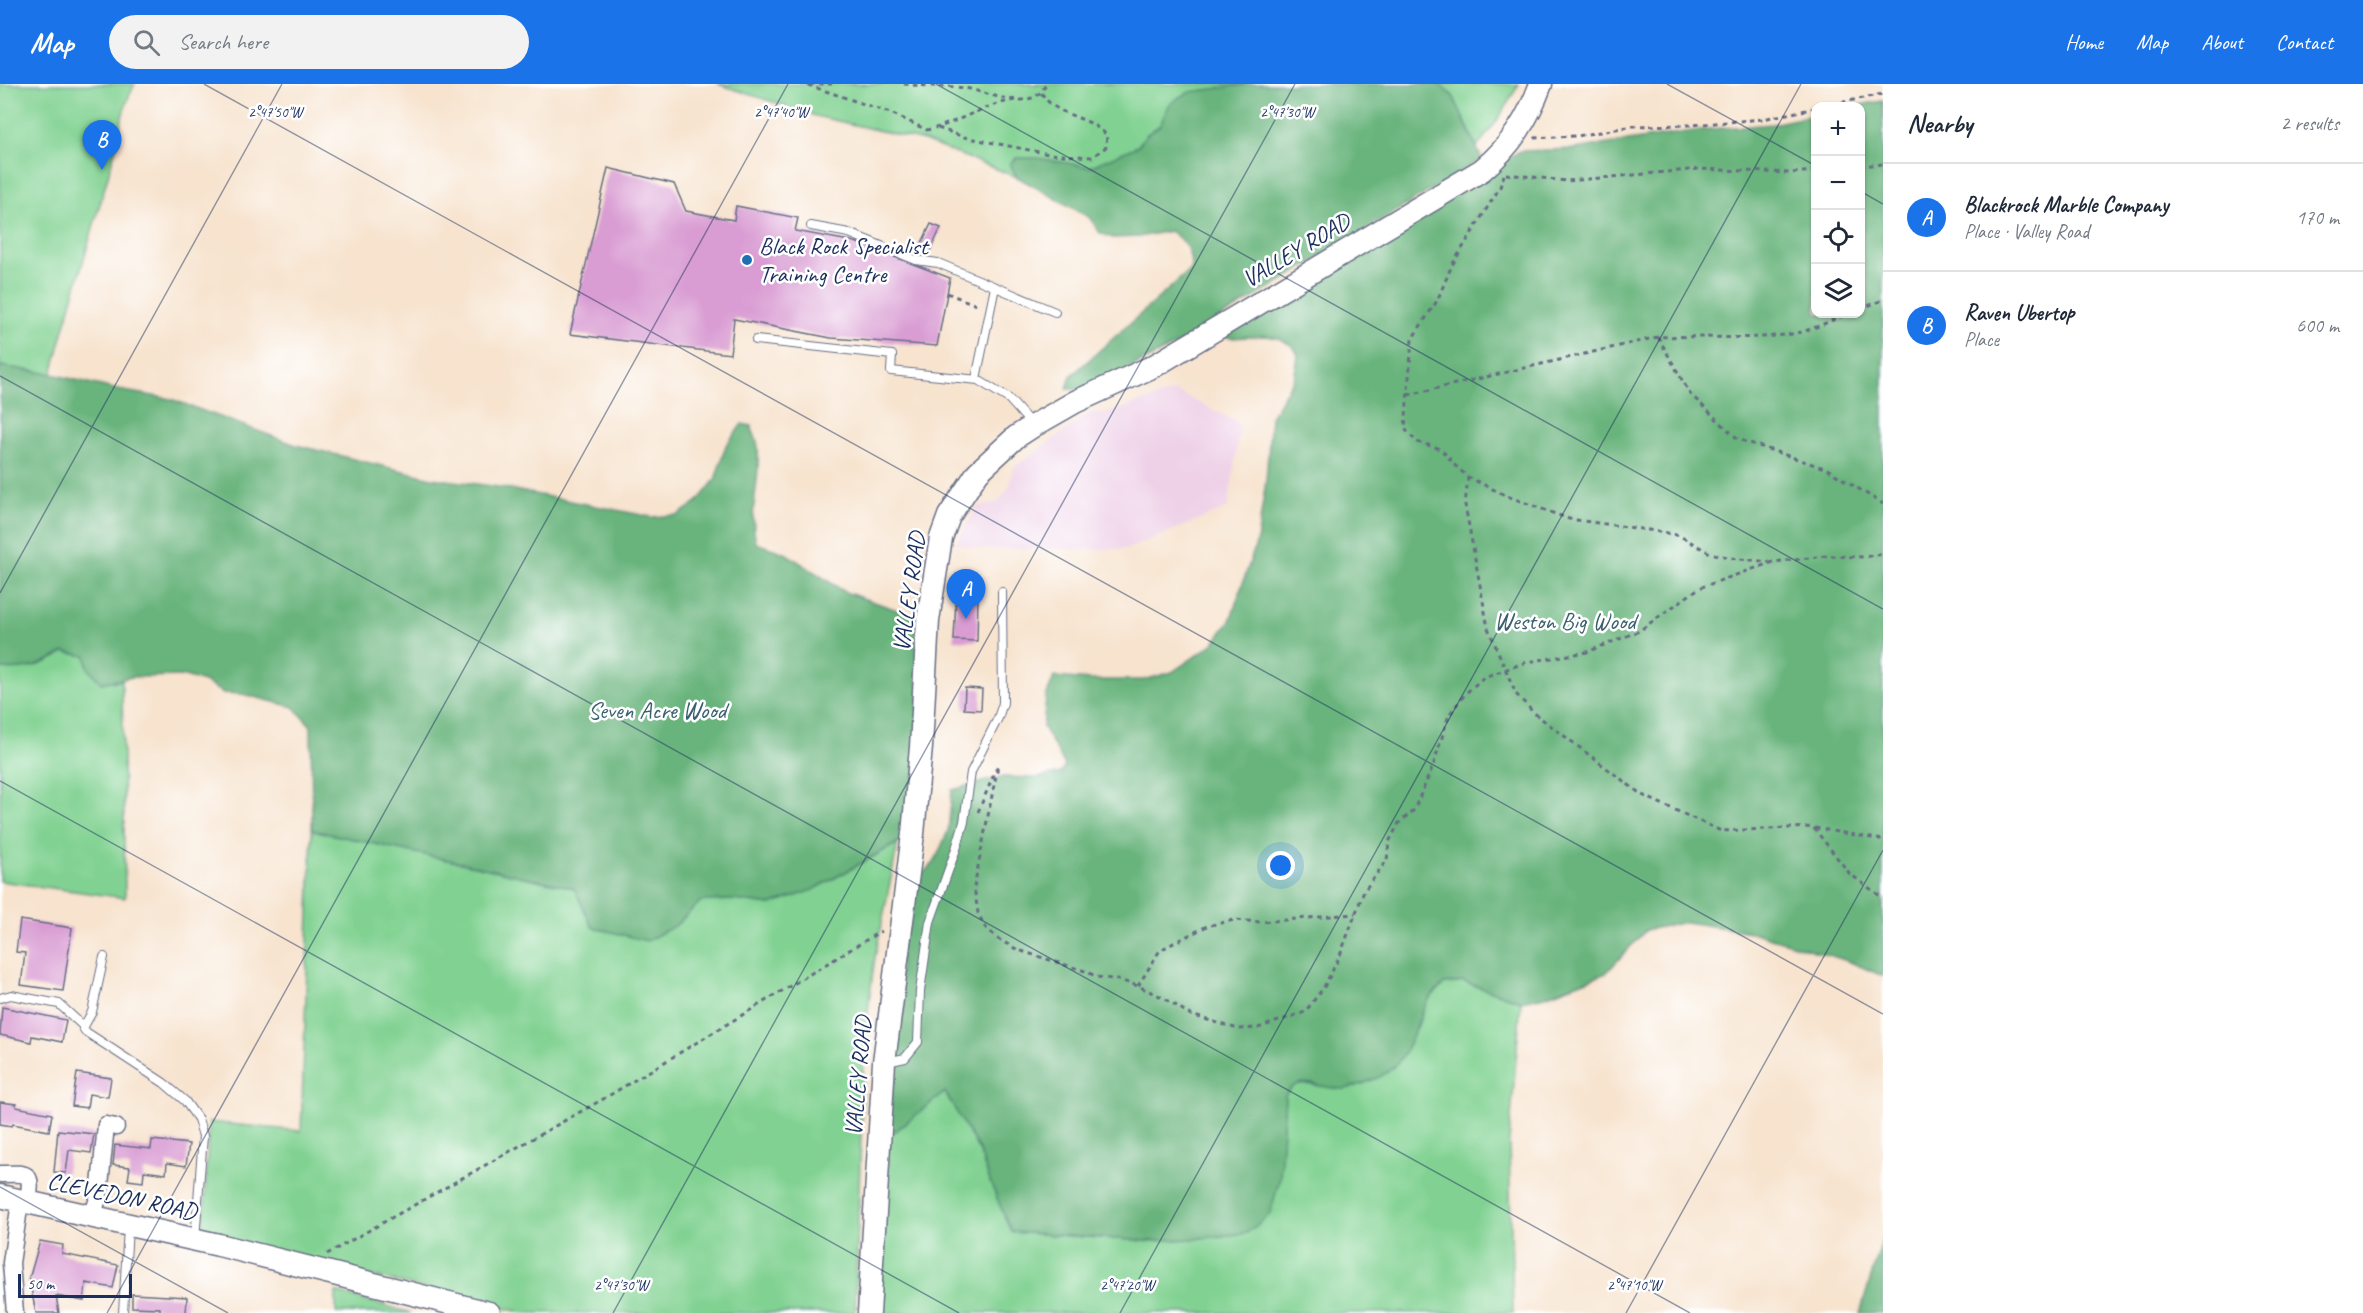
<!DOCTYPE html>
<html lang="en">
<head>
<meta charset="utf-8">
<style>
	body { margin:0; font-family:Caveat,sans-serif; background:#f2f2f3; color:#1f2937 }
	.controls { position:absolute; right:18px; top:18px; display:grid; overflow:hidden; border-radius:12px; box-shadow:0 2px 4px #0004 }
	.controls button { width:54px; height:54px; display:grid; place-items:center; padding:0; border:0; border-bottom:2px solid #e0e1e3; background:#fff; color:#1f2937; font:30px sans-serif }
	.scale { position:absolute; left:18px; bottom:15px; width:114px; box-sizing:border-box; padding-left:6px; border:3px solid #1b2f5e; border-top:0; font-size:16px; line-height:21px; white-space:nowrap; color:#1b2f5e; -webkit-text-stroke:4px #fff; paint-order:stroke }
	.you { position:absolute; left:1281px; top:782px; width:21px; height:21px; margin:-15px; border:4px solid #fff; border-radius:50%; background:#1a73e8; box-shadow:0 0 0 9px #1a73e833 }
	.badge { display:grid; place-items:center; width:39px; height:39px; border-radius:50%; background:#1a73e8; color:#fff; font-size:20px; font-weight:700 }
	.pin { position:absolute; translate:-50% -50px; filter:drop-shadow(0 2px 3px #0008) }
	.pin::after { content:''; position:absolute; top:32px; width:21px; height:18px; background:inherit; clip-path:polygon(0 0,100% 0,50% 100%) }
	.list { margin:0; padding:0; list-style:none }
	h2 { display:flex; justify-content:space-between; align-items:center; height:78px; margin:0; padding:0 24px; font-size:26px }
	h2 small { font-size:20px; font-weight:400; color:#747a83 }
	.list li { display:grid; grid-template-columns:39px 1fr auto; gap:18px; align-items:center; box-sizing:border-box; height:108px; padding:0 24px; border-top:2px solid #e0e1e3 }
	.list b { display:block; font-size:22px; white-space:nowrap }
	.list p { margin:0; font-size:20px; white-space:nowrap; color:#747a83 }
	.list em { font-size:20px; font-style:normal; color:#747a83 }
	.icon { flex:none; width:33px; height:33px; fill:none; stroke:currentColor; stroke-width:2; stroke-linecap:round; stroke-linejoin:round }
	.map { position:relative; flex:none; width:1883px; height:1229px; overflow:hidden }
	header { display:flex; align-items:center; gap:36px; box-sizing:border-box; height:84px; padding:0 30px; background:#1a73e8; color:#fff }
	header strong { font-size:28px }
	nav { display:flex; gap:33px; margin-inline-start:auto; font-size:21px }
	.search { width:420px; height:54px; background:#f2f2f3; display:flex; align-items:center; gap:15px; box-sizing:border-box; padding:0 21px; border-radius:33px; color:#747a83; font-size:22px }
	main { display:flex }
	aside { flex:1; background:#fff }
	.map>svg:first-child { display:block }
	.built { fill:#eed0e7 }
	.green { fill:#81d292; stroke:#4e8078; stroke-width:1.5 }
	.forest { fill:#68b47c; stroke:#42726d; stroke-width:1.5 }
	.building { fill:#d99cd3 }
	.lines { fill:none; stroke-linecap:round; stroke-linejoin:round }
	.lane-casing { stroke:#686e85; stroke-width:10 }
	.street-casing { stroke:#686e85; stroke-width:19 }
	.secondary-casing { stroke:#686e85; stroke-width:25 }
	.path { stroke:#686e85; stroke-width:3; stroke-dasharray:4.5 4.5; stroke-linecap:butt }
	.lane { stroke:#fff; stroke-width:8 }
	.street { stroke:#fff; stroke-width:16 }
	.secondary { stroke:#fff; stroke-width:22 }
	.ticks { fill:none; stroke:#1b2f5e; stroke-width:1.5; stroke-opacity:0.45 }
	.poi-dot { fill:#1f6fb2; stroke:#fff; stroke-width:2 }
	.labels { text-anchor:middle; dominant-baseline:central; stroke-width:5; stroke-linejoin:round; paint-order:stroke }
	.poi-label { font-size:24px; fill:#1b2f5e; stroke:#fff; text-anchor:start }
	.street-label { font-size:24px; fill:#1b2f5e; stroke:#fff }
	.park-label { font-size:24px; fill:#3a606e; stroke:#fff }
	.ticks-label { font-size:15px; text-anchor:middle; fill:#1b2f5e; stroke:#fff; stroke-width:5; stroke-linejoin:round; paint-order:stroke }
</style>
</head>
<body>
<header>
<strong>Map</strong>
<div class="search"><svg class="icon" aria-label="search" viewBox="0 0 24 24"><circle cx="10" cy="10" r="6"/><path d="M15 15l6 6"/></svg>Search here</div>
<nav><a>Home</a><a>Map</a><a>About</a><a>Contact</a></nav>
</header>
<main>
<div class="map">
<svg width="1883" height="1229" viewBox="0 0 1883 1229">
	<rect width="100%" height="100%" fill="#fff"/>
	<filter id="ink" filterUnits="userSpaceOnUse"><feTurbulence type="fractalNoise" baseFrequency=".0167" numOctaves="2"/><feDisplacementMap in="SourceGraphic" scale="12" xChannelSelector="R" yChannelSelector="G"/><feConvolveMatrix kernelMatrix="1 2 1 2 8 2 1 2 1" color-interpolation-filters="sRGB"/></filter>
	<filter id="wash" filterUnits="userSpaceOnUse"><feTurbulence type="fractalNoise" baseFrequency=".008" numOctaves="4" result="noise"/><feDisplacementMap in="SourceGraphic" scale="24" xChannelSelector="R" yChannelSelector="G"/><feGaussianBlur stdDeviation="1.35" result="paint"/><feColorMatrix in="noise" values="0 0 0 0 0 0 0 0 0 0 0 0 0 0 0 0 0 1.4 0 .05"/><feComposite in="paint" operator="in"/></filter>
	<g filter="url(#wash)">
		<rect width="100%" height="100%" fill="#f7e3ce"/>
		<!-- built -->
		<polygon class="built" points="1175,307 1235,337 1240,343 1228,424 1127,465 978,465 956,459 977,423 998,418 1010,402 1013,384 1091,328 1104,330"/>
		<!-- green -->
		<g class="green">
			<path d="M0,0H135C120,27 120,50 112,78C92,149 70,219 52,290L0,282Z"/>
			<polygon points="718,0 1250,0 1210,7 1169,22 1160,41 1147,50 1138,62 1089,83 1060,78 1010,80 1017,93 924,57 816,32"/>
			<polygon points="1438,0 1519,0 1497,37 1477,63 1453,12"/>
			<path d="M64,568L86,572L114,598L122,596L125,814L0,797V585C26,587 42,582 64,568Z"/>
			<polygon points="312,746 575,804 592,843 676,841 701,817 735,816 770,821 813,806 898,759 875,873 864,957 855,1229 524,1229 212,1153 203,1145 209,1038 301,1047"/>
			<polygon points="1464,898 1521,917 1509,1058 1513,1229 879,1229 889,1052 945,1008 979,1066 991,1100 1012,1148 1147,1157 1193,1155 1247,1149 1282,1052 1285,1011 1290,1003 1297,999 1319,1002 1417,944 1426,918 1444,900"/>
			<polygon points="336,1208 411,1229 336,1229"/>
		</g>
		<!-- forest -->
		<g class="forest">
			<path d="M1250,0H1438L1453,12L1482,75L1176,261L1084,306L1067,305L1071,292L1191,185C1191,166 1186,158 1170,147L1138,153L1113,154L1100,149L1089,133L1017,93L1010,80L1016,74H1037L1090,83L1138,62L1147,50L1160,41L1169,21L1178,14L1190,8Z"/>
			<path d="M1883,17V892L1848,877L1751,848L1686,838L1646,846L1606,889L1545,912L1521,917L1464,898L1444,900C1438,906 1429,912 1426,920C1413,946 1408,979 1379,993C1368,998 1357,1003 1344,1005C1322,1007 1299,987 1285,1012L1280,1094L1270,1130L1247,1149L1193,1155L1147,1157L1011,1148L991,1100L979,1066L945,1008L889,1052L905,804L934,779L948,747L952,706L1001,693L1036,694L1061,689L1065,681L1043,643L1046,613L1054,593L1091,596H1144L1172,588L1213,560L1230,537L1257,457L1266,396L1271,333L1294,295L1298,271L1293,262L1278,254L1266,252L1231,254L1220,252L1520,67L1575,65L1700,46L1772,40L1815,31L1816,230H1860V22H1853Z"/>
			<path d="M0,282L52,290L118,306L171,315L296,361L432,394L499,403L652,433L678,431L698,417L715,396L726,361L742,340L751,342C753,349 758,357 758,364C761,397 748,425 756,459L785,469L845,508L915,532L921,663L913,750L813,806L770,821L735,816L701,817L676,841L647,857L592,843L574,804L312,746L311,642L294,623L242,610L223,609L204,598L185,592L133,593L101,599L88,584L86,572L64,568C42,582 26,587 0,585Z"/>
			<polygon points="1883,1154 1883,1229 1860,1229"/>
		</g>
		<g id="blocks">
			<!-- building -->
			<g class="building">
				<polygon points="608,84 674,100 686,127 734,136 736,122 798,134 795,147 855,158 950,194 937,262 831,254 734,235 730,270 570,250"/>
				<polygon points="931,140 941,144 928,171 917,169"/>
				<polygon points="956,513 978,514 977,557 954,556"/>
				<polygon points="965,604 982,605 981,626 964,625"/>
				<polygon points="20,836 72,844 63,907 21,901 25,869 16,868"/>
				<polygon points="2,923 66,936 62,958 32,952 31,958 0,951"/>
				<polygon points="77,989 111,994 108,1013 89,1010 87,1024 72,1022"/>
				<polygon points="0,1018 16,1020 16,1023 52,1030 49,1047 13,1040 12,1042 0,1040"/>
				<polygon points="58,1046 94,1050 91,1069 69,1066 66,1089 54,1088"/>
				<polygon points="152,1056 189,1060 186,1082 167,1079 166,1090 144,1087 143,1098 128,1096 130,1083 113,1081 115,1061 151,1065"/>
				<polygon points="40,1157 63,1161 62,1170 118,1181 113,1204 86,1199 84,1217 56,1212 59,1229 36,1229 29,1195"/>
				<polygon points="132,1210 187,1213 186,1229 160,1229 160,1224 132,1223"/>
			</g>
		</g>
	</g>
	<g filter="url(#ink)">
		<use href="#blocks" fill-opacity="0" stroke="#686e85" stroke-width="1.5"/>
		<g class="lines">
			<defs>
				<g id="lane">
					<polyline points="811,142 849,149 916,176 938,179 1055,228"/>
					<polyline points="756,256 892,271 891,287 978,296 1009,315 1033,342"/>
					<polyline points="976,295 995,203"/>
					<polyline points="104,873 92,928 83,944 86,948 164,999 185,1017 198,1035 203,1052 195,1155"/>
					<polyline points="0,914 11,911 59,920 82,941"/>
					<polyline points="887,978 905,974 918,958 920,907 930,838 956,765 964,738 971,688 998,634 1003,619 1002,508"/>
					<polyline points="123,1229 128,1143"/>
				</g>
				<g id="street">
					<path d="M0,1090C31,1089 32,1088 28,1119"/>
					<polyline points="92,1132 99,1112 106,1041 116,1043"/>
					<polyline points="15,1229 11,1179 20,1118"/>
				</g>
				<g id="secondary">
					<polyline points="0,1112 219,1161 489,1229"/>
					<path d="M869,1229L884,978L913,750L921,663L928,536L941,454L949,432L978,388L1016,353L1033,342L1075,318L1154,282L1482,86C1511,62 1528,35 1541,0"/>
				</g>
			</defs>
			<!-- lane casing -->
			<use href="#lane" class="lane-casing"/>
			<!-- street casing -->
			<use href="#street" class="street-casing"/>
			<!-- secondary casing -->
			<use href="#secondary" class="secondary-casing"/>
			<!-- path -->
			<g class="path">
				<polyline points="801,0 832,0"/>
				<path d="M904,0C924,3 945,1 965,4C988,8 1032,31 1046,0"/>
				<path d="M808,1L893,30L927,46C960,39 982,20 1017,16"/>
				<polyline points="1824,22 1883,10"/>
				<path d="M938,44L964,53L1049,70L1092,73L1106,63L1107,51C1102,47 1097,43 1092,40C1073,30 1052,28 1041,8"/>
				<polyline points="1534,54 1577,52 1633,42 1691,41 1763,35 1816,24"/>
				<polyline points="1860,82 1883,80"/>
				<polyline points="1506,90 1567,97 1700,85 1790,89 1816,87"/>
				<polyline points="1504,91 1500,103 1452,181 1437,217 1412,255 1405,345 1417,358 1438,364 1448,372 1452,379 1468,393 1507,412 1569,435 1663,448 1680,452 1710,469 1732,474 1769,478"/>
				<polyline points="947,209 979,222"/>
				<polyline points="1860,225 1883,216"/>
				<polyline points="1658,253 1690,310 1738,355 1827,385 1883,420"/>
				<path d="M1408,311L1658,253C1703,251 1757,258 1801,248C1817,244 1833,235 1848,230"/>
				<polyline points="1468,393 1465,421 1488,544 1516,610 1534,629 1642,711 1721,747 1813,743 1850,790 1883,814"/>
				<polyline points="978,728 998,681 974,803 978,829 985,843 998,855 1018,866 1085,887 1097,893 1119,896 1138,902 1164,914 1191,931 1238,945 1258,944 1305,928 1324,903 1339,874 1364,807 1387,776 1389,758 1399,739 1414,726 1433,682 1449,631 1465,610 1484,593 1527,578 1587,568 1639,547 1699,504 1773,478 1827,472 1864,473 1883,470"/>
				<polyline points="1815,744 1883,756"/>
				<polyline points="1138,902 1160,866 1207,842 1234,836 1261,838 1355,830"/>
				<polyline points="327,1170 605,1014 881,847"/>
			</g>
			<!-- lane -->
			<use href="#lane" class="lane"/>
			<!-- street -->
			<use href="#street" class="street"/>
			<!-- secondary -->
			<use href="#secondary" class="secondary"/>
		</g>
	</g>
	<!-- ticks -->
	<path class="ticks" d="M204,0L1883,930M936,0L1883,525M1667,0L1816,82M1860,107L1883,120M0,292L1690,1229M0,509L282,0M0,697L959,1229M0,1103L228,1229M107,1229L788,0M613,1229L1295,0M1120,1229L1801,0M1626,1229L1883,766"/>
	<!-- markers -->
	<circle class="poi-dot" cx="747" cy="176" r="6"/>
	<g class="labels">
		<!-- poi labels -->
		<g class="poi-label">
			<text x="759" y="162">Black Rock Specialist<tspan x="759" dy="28">Training Centre</tspan></text>
		</g>
		<!-- street labels -->
		<g class="street-label">
			<text transform="translate(1296 166) rotate(-31)">VALLEY ROAD</text>
			<text transform="translate(909 508) rotate(-82)">VALLEY ROAD</text>
			<text transform="translate(858 992) rotate(-85)">VALLEY ROAD</text>
			<text transform="translate(122 1112) rotate(12)">CLEVEDON ROAD</text>
		</g>
		<!-- park labels -->
		<g class="park-label">
			<text x="1565" y="537">Weston Big Wood</text>
			<text x="657" y="626">Seven Acre Wood</text>
		</g>
	</g>
	<g class="ticks-label">
		<text x="275" y="33">2°47'50"W</text>
		<text x="781" y="33">2°47'40"W</text>
		<text x="1287" y="33">2°47'30"W</text>
		<text x="621" y="1206">2°47'30"W</text>
		<text x="1127" y="1206">2°47'20"W</text>
		<text x="1634" y="1206">2°47'10"W</text>
	</g>
</svg>
<div class="controls">
<button>+</button>
<button>−</button>
<button><svg class="icon" aria-label="locate" viewBox="0 0 24 24"><circle cx="12" cy="12" r="6"/><path d="M12 2v4M12 18v4M2 12h4M18 12h4"/></svg></button>
<button><svg class="icon" aria-label="layers" viewBox="0 0 24 24"><path d="M12 4l9 5-9 5-9-5zM3 14l9 5 9-5"/></svg></button>
</div>
<div class="scale">50 m</div>
<div class="you"></div>
<div class="pin badge" style="left:966px;top:535px">A</div>
<div class="pin badge" style="left:102px;top:86px">B</div>
</div>
<aside>
<h2>Nearby<small>2 results</small></h2>
<ul class="list">
<li><span class="badge">A</span><div><b>Blackrock Marble Company</b><p>Place · Valley Road</p></div><em>170 m</em></li>
<li><span class="badge">B</span><div><b>Raven Ubertop</b><p>Place</p></div><em>600 m</em></li>
</ul>
</aside>
</main>
</body>
</html>
